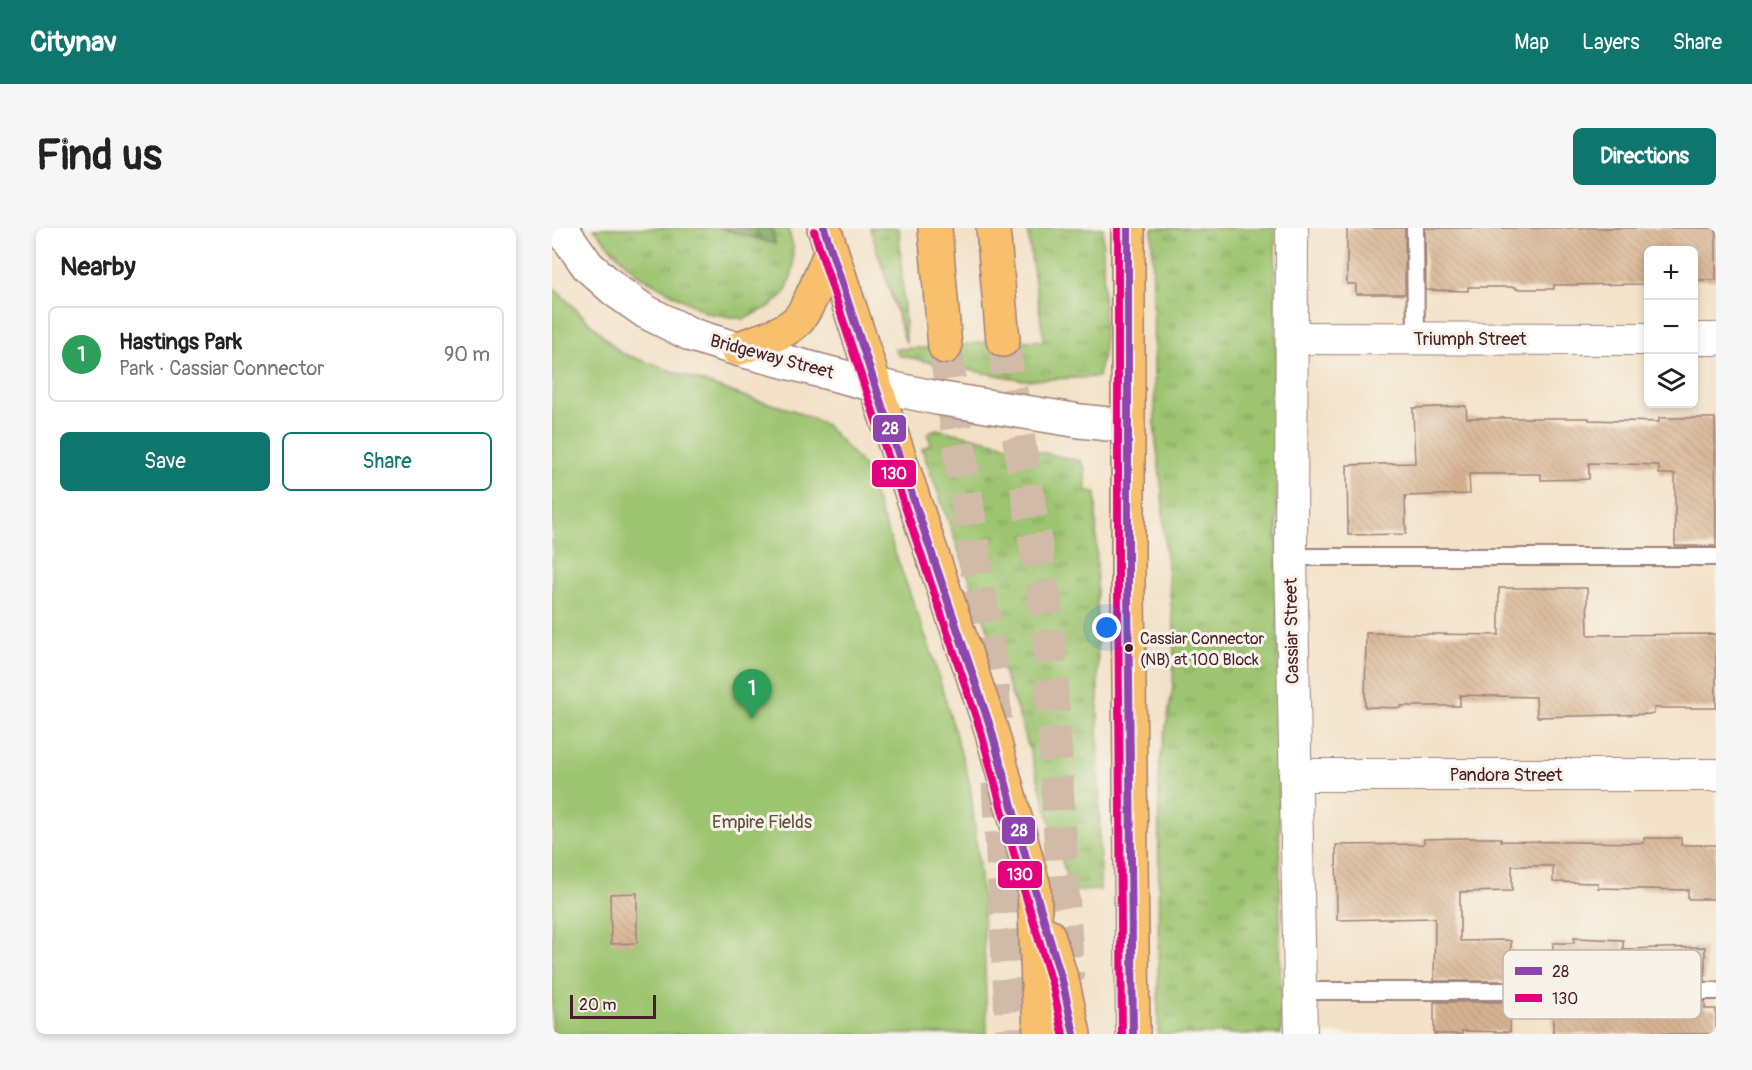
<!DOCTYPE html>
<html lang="en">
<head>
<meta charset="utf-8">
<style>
	body { margin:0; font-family:Pangolin,sans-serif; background:#f6f6f6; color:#222 }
	.controls { position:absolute; right:18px; top:18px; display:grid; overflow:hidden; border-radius:9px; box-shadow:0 3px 9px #0003 }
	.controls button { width:54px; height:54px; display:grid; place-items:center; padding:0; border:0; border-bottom:2px solid #e0e0e0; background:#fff; color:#222; font:30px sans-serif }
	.scale { position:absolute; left:18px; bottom:15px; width:86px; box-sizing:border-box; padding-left:6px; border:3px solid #4a1f2b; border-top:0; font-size:16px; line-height:21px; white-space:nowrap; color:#4a1f2b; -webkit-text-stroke:4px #f7f3e8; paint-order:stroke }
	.you { position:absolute; left:555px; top:400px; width:21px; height:21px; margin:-15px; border:4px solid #fff; border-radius:50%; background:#1a73e8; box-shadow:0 0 0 9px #1a73e833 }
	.badge { display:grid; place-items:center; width:39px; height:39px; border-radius:50%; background:#0f766e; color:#fff; font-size:20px; font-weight:700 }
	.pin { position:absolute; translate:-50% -50px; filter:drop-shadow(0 2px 3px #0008) }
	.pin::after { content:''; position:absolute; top:32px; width:21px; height:18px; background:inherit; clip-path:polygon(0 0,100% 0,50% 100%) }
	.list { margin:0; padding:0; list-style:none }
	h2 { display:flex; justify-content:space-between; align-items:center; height:78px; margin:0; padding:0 24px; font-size:26px }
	h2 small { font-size:20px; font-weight:400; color:#767676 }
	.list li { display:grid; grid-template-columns:39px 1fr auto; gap:18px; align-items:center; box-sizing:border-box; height:96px; margin:0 12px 12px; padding:0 12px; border:2px solid #e0e0e0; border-radius:9px }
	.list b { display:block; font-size:22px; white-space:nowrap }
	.list p { margin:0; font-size:20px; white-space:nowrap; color:#767676 }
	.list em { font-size:20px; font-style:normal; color:#767676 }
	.actions { display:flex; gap:12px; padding:18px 24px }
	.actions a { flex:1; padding:14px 0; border:2px solid #0f766e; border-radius:9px; text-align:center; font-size:21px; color:#0f766e }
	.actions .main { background:#0f766e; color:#fff }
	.icon { flex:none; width:33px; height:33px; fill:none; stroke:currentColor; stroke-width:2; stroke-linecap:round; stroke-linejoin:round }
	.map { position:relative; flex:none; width:1164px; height:806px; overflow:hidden; border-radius:9px }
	header { display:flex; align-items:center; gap:36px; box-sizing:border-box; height:84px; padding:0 30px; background:#0f766e; color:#fff }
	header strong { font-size:28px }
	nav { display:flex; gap:33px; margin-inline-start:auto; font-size:21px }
	.intro { display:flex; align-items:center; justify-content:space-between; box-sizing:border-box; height:144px; padding:0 36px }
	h1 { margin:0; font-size:42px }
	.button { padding:15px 27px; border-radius:9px; background:#0f766e; color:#fff; font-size:21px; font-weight:700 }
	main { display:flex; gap:36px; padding:0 36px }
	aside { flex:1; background:#fff; border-radius:9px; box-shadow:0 3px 9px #0003 }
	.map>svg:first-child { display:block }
	.grass { fill:url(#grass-tufts); stroke:#74724d; stroke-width:1.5 }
	.forest { fill:url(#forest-firs); stroke:#646446; stroke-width:1.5 }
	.park { fill:#9dc46f; stroke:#74724d; stroke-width:1.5 }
	.building { fill:url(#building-back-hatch) }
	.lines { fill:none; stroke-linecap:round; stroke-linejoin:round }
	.motorway-tunnel { stroke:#d1baa8; stroke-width:33; stroke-dasharray:33 16; stroke-linecap:butt }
	.service-casing { stroke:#9e8079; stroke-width:20 }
	.minor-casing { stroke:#9e8079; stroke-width:34 }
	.tertiary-casing { stroke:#9e8079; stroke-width:36 }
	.primary-casing { stroke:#9e8079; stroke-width:36 }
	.motorway-casing { stroke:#9e8079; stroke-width:36 }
	.service { stroke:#fff; stroke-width:16 }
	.minor { stroke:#fff; stroke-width:32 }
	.tertiary { stroke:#fff; stroke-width:33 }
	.primary { stroke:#f8bf6c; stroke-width:33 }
	.motorway { stroke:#f8bf6c; stroke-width:33 }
	.bus-1-casing { stroke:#f7f3e8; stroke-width:12 }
	.bus-2-casing { stroke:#f7f3e8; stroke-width:12 }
	.bus-1 { stroke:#8e44ad; stroke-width:8 }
	.bus-2 { stroke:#e5007d; stroke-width:8 }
	.bus-dot { fill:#4a1f2b; stroke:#f7f3e8; stroke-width:2 }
	.labels { text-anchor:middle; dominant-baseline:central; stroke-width:6; stroke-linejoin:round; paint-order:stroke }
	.bus-label { font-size:16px; fill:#4a1f2b; stroke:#f7f3e8; text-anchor:start }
	.street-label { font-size:18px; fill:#4a1f2b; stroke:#f7f3e8 }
	.park-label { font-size:18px; fill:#63513f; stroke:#f7f3e8 }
	.key { fill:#f7f3e8; stroke:#c3b3af; stroke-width:1.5 }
	.key-label { font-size:16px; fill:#4a1f2b }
	.line-badge { stroke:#f7f3e8; stroke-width:2 }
	.badge-label { font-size:16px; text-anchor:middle; font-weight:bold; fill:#fff }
</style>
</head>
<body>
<header>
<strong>Citynav</strong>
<nav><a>Map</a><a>Layers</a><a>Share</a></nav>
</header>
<div class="intro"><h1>Find us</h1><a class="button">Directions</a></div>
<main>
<aside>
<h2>Nearby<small></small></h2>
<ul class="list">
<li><span class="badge" style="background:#2e9e5b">1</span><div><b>Hastings Park</b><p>Park · Cassiar Connector</p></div><em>90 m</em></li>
</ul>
<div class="actions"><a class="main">Save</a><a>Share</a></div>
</aside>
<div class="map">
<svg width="1164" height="806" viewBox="0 0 1164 806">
	<defs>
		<pattern id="grass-tufts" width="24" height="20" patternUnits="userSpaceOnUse" patternTransform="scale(1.5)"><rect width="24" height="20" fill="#9dc46f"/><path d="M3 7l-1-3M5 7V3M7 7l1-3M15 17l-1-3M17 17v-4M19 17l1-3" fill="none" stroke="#829f5b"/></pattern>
		<pattern id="forest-firs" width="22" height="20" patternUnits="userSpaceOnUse" patternTransform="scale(1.5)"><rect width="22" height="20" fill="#7eaa62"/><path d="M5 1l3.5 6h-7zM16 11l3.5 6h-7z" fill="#698a51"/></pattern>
		<pattern id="building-back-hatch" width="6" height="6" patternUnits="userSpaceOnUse" patternTransform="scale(1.5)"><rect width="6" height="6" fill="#d7b492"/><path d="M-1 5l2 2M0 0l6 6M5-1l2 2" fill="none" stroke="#ba9a7e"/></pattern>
	</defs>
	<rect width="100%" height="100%" fill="#f7f3e8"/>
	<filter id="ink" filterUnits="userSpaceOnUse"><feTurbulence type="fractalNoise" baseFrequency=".0167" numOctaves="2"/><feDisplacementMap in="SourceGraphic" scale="12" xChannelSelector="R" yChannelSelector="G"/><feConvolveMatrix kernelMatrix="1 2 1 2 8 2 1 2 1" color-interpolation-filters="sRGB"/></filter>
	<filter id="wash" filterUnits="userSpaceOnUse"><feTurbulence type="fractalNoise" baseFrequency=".008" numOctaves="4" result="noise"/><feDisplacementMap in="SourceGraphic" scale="24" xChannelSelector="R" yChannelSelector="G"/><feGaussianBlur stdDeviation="1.35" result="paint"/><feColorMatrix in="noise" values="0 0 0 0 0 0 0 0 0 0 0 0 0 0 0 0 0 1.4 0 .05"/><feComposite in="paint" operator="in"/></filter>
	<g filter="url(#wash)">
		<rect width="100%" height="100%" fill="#f3e1c7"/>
		<!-- grass -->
		<g class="grass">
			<polygon points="42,0 236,0 241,18 241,42 234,64 217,79 192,91 155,85 84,46 56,17"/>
			<polygon points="318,0 347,0 354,115"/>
			<polygon points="475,0 551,0 552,121 546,149 472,152 405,140 346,127 343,121 393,119 451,112 492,113"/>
			<polygon points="600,0 723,0 729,806 606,806 607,539 621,459 622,403 613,319 610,264 603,205"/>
			<polygon points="384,201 528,233 533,240 534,263 544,264 548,662 519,663 467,487 370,221 379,216 375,205"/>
		</g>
		<!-- forest -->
		<polygon class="forest" points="168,0 220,0 223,16"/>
		<!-- park -->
		<polygon class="park" points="0,58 69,125 197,170 241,182 274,197 311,237 380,426 418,556 431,676 435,806 0,806"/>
		<g id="blocks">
			<!-- building -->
			<g class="building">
				<polygon points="795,0 853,0 853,66 804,66 804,56 795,56"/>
				<polygon points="873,0 1164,0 1164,52 1142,52 1142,22 1093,22 1093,56 1002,57 1002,61 964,61 964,59 916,59 916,63 874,62"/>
				<polygon points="914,178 915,190 1037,190 1037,192 1107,194 1107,190 1163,190 1164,318 1123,318 1123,246 1107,246 1107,237 1037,235 1037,251 989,252 989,246 917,246 918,266 853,268 854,306 796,307 795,237 863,235 861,180"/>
				<polygon points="947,360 1035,360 1036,407 1164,406 1164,480 1102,480 1102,486 985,489 984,469 908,467 908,478 849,478 849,480 813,479 814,405 947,407"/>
				<polygon points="913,610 949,610 949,613 1092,615 1092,610 1129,610 1129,617 1164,617 1164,671 1136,671 1136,662 1046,660 1046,655 1001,654 1001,638 960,638 960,663 908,664 908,713 955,712 959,713 959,753 882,753 883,690 785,692 784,617 872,616 872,611"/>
				<polygon points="85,665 85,715 59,716 58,666"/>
				<polygon points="1022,710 1071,712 1071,721 1153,719 1153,753 1001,753 1001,715 1022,715"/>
				<polygon points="882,774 959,774 958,804 910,803 910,806 882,806"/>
				<polygon points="1001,774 1153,774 1153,781 1164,781 1164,806 1001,806"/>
			</g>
		</g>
	</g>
	<g filter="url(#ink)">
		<use href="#blocks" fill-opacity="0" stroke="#9e8079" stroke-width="1.5"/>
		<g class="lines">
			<!-- motorway-tunnel -->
			<g class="motorway-tunnel">
				<polyline points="451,112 496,394 516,753"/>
				<polyline points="393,119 441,456 444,501"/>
				<polyline points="446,555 460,806"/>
			</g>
			<defs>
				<g id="service">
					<polyline points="863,0 864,111"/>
					<polyline points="739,329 1164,329"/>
					<polyline points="747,763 1164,763"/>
				</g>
				<g id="minor">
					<polyline points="740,0 739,329 749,806"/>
					<polyline points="740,110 1096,111"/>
					<polyline points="1142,111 1164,111"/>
					<polyline points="743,547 1164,547"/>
				</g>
				<polyline id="tertiary" points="9,0 36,38 64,63 94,84 140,107 185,121 323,157 385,170 528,193 576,198"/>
				<g id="primary">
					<polyline points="323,157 439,501 482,659 488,806"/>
					<polyline points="576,198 576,365 581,806"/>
					<polyline points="496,707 511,756 522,806"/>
				</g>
				<g id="motorway">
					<polyline points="272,0 323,157"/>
					<polyline points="383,0 393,119"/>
					<polyline points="441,0 451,112"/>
					<path d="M185,121C204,113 228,108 244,94C254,86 273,38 279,23"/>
					<polyline points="576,198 576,0"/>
				</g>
			</defs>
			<!-- service casing -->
			<use href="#service" class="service-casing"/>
			<!-- minor casing -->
			<use href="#minor" class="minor-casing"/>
			<!-- tertiary casing -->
			<use href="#tertiary" class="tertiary-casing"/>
			<!-- primary casing -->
			<use href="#primary" class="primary-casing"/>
			<!-- motorway casing -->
			<use href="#motorway" class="motorway-casing"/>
			<!-- service -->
			<use href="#service" class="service"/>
			<!-- minor -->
			<use href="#minor" class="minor"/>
			<!-- tertiary -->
			<use href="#tertiary" class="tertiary"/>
			<!-- primary -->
			<use href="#primary" class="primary"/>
			<!-- motorway -->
			<use href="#motorway" class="motorway"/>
			<defs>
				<g id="bus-1">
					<polyline points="272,0 323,157 439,501 482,659 511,756 522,806"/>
					<polyline points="576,0 576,365 581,806"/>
				</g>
				<g id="bus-2">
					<polyline points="566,0 566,365 570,806"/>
					<polyline points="262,3 313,160 429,504 472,662 501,759 511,806"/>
				</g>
			</defs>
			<!-- bus-1 casing -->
			<use href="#bus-1" class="bus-1-casing"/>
			<!-- bus-2 casing -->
			<use href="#bus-2" class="bus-2-casing"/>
			<!-- bus-1 -->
			<use href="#bus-1" class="bus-1"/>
			<!-- bus-2 -->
			<use href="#bus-2" class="bus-2"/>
		</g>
	</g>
	<!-- markers -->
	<circle class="bus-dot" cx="577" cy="420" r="5"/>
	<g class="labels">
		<!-- bus labels -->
		<g class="bus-label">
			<text x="588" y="411">Cassiar Connector<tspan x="588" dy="21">(NB) at 100 Block</tspan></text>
		</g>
		<!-- street labels -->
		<g class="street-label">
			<text x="918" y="111">Triumph Street</text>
			<text transform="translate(220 129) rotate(15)">Bridgeway Street</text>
			<text transform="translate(740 403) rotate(-91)">Cassiar Street</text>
			<text x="954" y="547">Pandora Street</text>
		</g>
		<!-- park labels -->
		<g class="park-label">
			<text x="210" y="594">Empire Fields</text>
		</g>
	</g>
	<!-- legend -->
	<rect x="951" y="722" width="198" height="69" rx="9" class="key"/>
	<rect x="963" y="739" width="27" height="8" fill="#8e44ad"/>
	<rect x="963" y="766" width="27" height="8" fill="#e5007d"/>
	<g class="key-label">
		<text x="1000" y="749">28</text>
		<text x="1000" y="776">130</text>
	</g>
	<g class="line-badge">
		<rect x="320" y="186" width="35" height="29" rx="6" fill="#8e44ad"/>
		<rect x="319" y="231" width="46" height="29" rx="6" fill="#e5007d"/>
		<rect x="449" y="588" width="35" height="29" rx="6" fill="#8e44ad"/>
		<rect x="445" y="632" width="46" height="29" rx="6" fill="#e5007d"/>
	</g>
	<g class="badge-label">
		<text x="338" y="206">28</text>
		<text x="342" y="251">130</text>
		<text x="467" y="608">28</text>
		<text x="468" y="652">130</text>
	</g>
</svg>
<div class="controls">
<button>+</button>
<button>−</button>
<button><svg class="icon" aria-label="layers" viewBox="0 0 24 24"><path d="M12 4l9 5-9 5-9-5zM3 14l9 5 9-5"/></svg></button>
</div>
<div class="scale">20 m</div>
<div class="you"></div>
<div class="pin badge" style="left:200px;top:491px;background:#2e9e5b">1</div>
</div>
</main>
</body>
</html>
